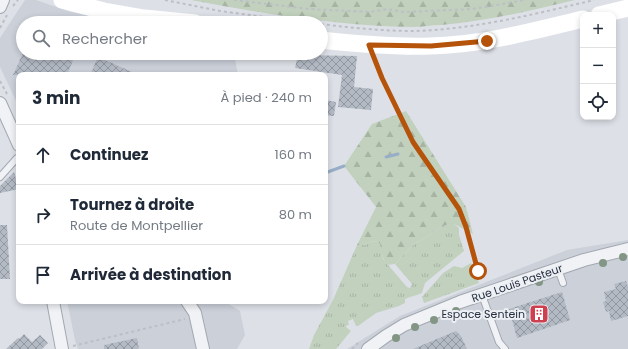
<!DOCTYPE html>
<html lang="fr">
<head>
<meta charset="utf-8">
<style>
	body { margin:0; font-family:Poppins,sans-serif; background:#f6f6f7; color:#1f2937 }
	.controls { position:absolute; right:12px; top:12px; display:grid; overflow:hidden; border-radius:8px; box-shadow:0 2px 6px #0003 }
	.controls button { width:36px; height:36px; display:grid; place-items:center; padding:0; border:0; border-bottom:1px solid #e0e1e3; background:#fff; color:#1f2937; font:20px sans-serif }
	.stop { position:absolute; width:12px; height:12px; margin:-9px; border:3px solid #b45309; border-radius:50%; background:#fff }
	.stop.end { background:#b45309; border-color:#fff; box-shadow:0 1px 4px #0008 }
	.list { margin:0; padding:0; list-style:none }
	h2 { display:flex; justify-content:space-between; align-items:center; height:52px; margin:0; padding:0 16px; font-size:17px }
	h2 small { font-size:13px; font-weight:400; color:#747a83 }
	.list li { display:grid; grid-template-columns:26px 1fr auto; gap:12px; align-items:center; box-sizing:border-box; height:60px; padding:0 16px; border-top:1px solid #e0e1e3 }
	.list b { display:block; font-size:15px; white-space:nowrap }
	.list p { margin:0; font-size:13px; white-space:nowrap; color:#747a83 }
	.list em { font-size:13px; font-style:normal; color:#747a83 }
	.icon { flex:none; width:22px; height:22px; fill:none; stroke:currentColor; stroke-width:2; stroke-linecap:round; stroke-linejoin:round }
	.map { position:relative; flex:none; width:628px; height:349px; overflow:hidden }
	.search { position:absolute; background:#fff; box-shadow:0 2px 6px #0003; left:16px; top:16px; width:312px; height:44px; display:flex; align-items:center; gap:10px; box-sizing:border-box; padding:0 14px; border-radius:22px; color:#747a83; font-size:15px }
	.panel { position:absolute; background:#fff; box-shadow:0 2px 6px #0003; left:16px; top:72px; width:312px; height:232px; border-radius:8px }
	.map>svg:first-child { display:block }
	.built { fill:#cbd0d9 }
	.grass { fill:url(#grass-tufts) }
	.forest { fill:url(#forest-firs) }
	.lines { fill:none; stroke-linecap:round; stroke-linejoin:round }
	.stream { stroke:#97adc8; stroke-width:3 }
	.building { fill:url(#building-cross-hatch) }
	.lane-casing { stroke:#a3a8b1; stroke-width:8 }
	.street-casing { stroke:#a3a8b1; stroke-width:14 }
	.path { stroke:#bcbfc5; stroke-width:2; stroke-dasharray:3 3; stroke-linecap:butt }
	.lane { stroke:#f0f2f5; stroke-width:6 }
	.street { stroke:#f0f2f5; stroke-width:12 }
	.secondary { stroke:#fff; stroke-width:17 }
	.tree { fill:#839685 }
	.route { stroke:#b45309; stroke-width:5 }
	.labels { text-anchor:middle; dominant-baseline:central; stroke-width:4; stroke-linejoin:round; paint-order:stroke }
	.street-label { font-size:11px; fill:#272e3e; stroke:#ecf0f5 }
	.poi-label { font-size:11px; fill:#272e3e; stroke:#ecf0f5; text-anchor:end }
</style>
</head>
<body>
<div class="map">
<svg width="628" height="349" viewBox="0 0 628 349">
	<defs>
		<pattern id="grass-tufts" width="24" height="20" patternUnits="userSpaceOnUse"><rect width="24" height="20" fill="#c2d1be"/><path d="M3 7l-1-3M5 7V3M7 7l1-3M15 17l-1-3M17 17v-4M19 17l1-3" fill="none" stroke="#a7b4a4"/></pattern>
		<pattern id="forest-firs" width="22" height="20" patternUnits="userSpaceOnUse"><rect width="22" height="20" fill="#c2d1be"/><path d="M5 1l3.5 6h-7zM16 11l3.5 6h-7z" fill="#a7b4a4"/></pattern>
		<pattern id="building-cross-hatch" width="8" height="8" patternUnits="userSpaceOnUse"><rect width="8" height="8" fill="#b4bac4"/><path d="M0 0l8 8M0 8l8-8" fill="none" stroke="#9298a1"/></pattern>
	</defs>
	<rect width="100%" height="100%" fill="#dde1e7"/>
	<!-- built -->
	<g class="built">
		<polygon points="25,0 36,0 71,12 126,23 23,23 23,53 234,53 238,75 19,75 19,107 0,67 0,38"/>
		<polygon points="628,240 628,349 347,349 400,316 567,250"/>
		<polygon points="67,301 224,301 240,311 245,335 237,349 78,349 75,340"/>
	</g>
	<!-- grass -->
	<g class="grass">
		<path d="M448,224H454L459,228V235L464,251L425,283L422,293C416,296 411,296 405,299V303L399,306L376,313L358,326H356L353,319L348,321L349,325H347L346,327L351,331L336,349H309L314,335L333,300L357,245H365L369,242L378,241L382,247L383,259L407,287L410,288L412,284L395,264L414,244L426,238L435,231Z"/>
		<polygon points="471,263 479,283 424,303 422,297 443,273 454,266 462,268"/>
	</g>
	<!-- forest -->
	<g class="forest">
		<path d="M191,0H575C530,11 486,21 441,25C432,25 422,27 413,27C339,26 264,14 191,0Z"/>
		<path d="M406,111L466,207L473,234L454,224H448L435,231L426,238L414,244L395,264L387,265C380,256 384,250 378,241L369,242L365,245H357L376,207L344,166L372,124Z"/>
	</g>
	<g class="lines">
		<!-- stream -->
		<g class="stream">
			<polyline points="386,157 398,154"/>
			<polyline points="325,173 344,166"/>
		</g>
	</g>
	<!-- building -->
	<g class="building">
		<polygon points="23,53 76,53 67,75 13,75"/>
		<polygon points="298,55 357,56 354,87 373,89 371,110 338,107 342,75 295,68"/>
		<polygon points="98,57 139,75 90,75"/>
		<polygon points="325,100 336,102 334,116 325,115"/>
		<polygon points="14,172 19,189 0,193 0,186"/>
		<polygon points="0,225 7,225 10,279 0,279"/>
		<polygon points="626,281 628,287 628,316 611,321 609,311 606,312 603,302 606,301 604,292 616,289 614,284"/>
		<polygon points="562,292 570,320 517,338 509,309"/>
		<polygon points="456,331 461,336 467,349 413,349"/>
		<polygon points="24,334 32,342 40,335 48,343 42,349 6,349 18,338 19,339"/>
		<polygon points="137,338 139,349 104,349 104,345"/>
	</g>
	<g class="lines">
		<defs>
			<g id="lane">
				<polyline points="0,177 17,158 19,158"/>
				<polyline points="558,269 563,283"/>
				<polyline points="482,295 499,342 505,349"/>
			</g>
			<g id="street">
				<polyline points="0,7 3,0"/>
				<polyline points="0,103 19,145"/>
				<polyline points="53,301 62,349"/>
				<polyline points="187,301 195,313 203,349"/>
				<polyline points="368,349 386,336 404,325 460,302 584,260 628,249"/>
			</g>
		</defs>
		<!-- lane casing -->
		<use href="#lane" class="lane-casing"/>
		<!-- street casing -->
		<use href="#street" class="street-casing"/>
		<!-- path -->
		<g class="path">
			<polyline points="165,0 220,11 310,23"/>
			<polyline points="234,0 309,9 370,12 387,9 404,12 473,9 525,0"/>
			<polyline points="13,6 18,0"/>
			<path d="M321,24C352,28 384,31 415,31C476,29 535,14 594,0"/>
			<polyline points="0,28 7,15"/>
			<polyline points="374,58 382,78 413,142 459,209 466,227 478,271"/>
			<polyline points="0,81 7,94"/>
			<polyline points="73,346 185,319"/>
			<polyline points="352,349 358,343"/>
		</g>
		<!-- lane -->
		<use href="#lane" class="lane"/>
		<!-- street -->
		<use href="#street" class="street"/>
		<!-- secondary -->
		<g class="secondary">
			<polyline points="62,0 104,11 144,18 195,23"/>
			<polyline points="599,15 628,8"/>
			<path d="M321,40C357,44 394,47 430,46C482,45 533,31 583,19"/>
		</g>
	</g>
	<!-- trees -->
	<g class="tree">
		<circle cx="623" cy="257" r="4"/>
		<circle cx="603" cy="263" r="4"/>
		<circle cx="539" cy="282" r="4"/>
		<circle cx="456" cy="311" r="4"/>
		<circle cx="434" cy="320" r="4"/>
		<circle cx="415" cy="327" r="4"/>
		<circle cx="396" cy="338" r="4"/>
	</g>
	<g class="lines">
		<!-- route -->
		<polyline class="route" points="478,271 466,227 459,209 413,142 382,78 369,45 431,46 487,41"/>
	</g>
	<!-- icons -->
	<defs>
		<symbol id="building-square" viewBox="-11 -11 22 22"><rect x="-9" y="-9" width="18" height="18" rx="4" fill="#ce4050" stroke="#ecf0f5"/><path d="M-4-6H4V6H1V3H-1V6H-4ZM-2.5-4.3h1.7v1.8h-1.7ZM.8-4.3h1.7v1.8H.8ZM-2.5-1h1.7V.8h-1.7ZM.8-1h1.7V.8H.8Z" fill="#fff"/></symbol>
	</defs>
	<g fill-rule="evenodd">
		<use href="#building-square" x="528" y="303" width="22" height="22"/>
	</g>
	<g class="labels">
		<!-- street labels -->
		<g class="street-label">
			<text transform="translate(517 283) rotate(-19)">Rue Louis Pasteur</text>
		</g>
		<!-- poi labels -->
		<g class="poi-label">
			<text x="525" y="314">Espace Sentein</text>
		</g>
	</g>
</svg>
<div class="controls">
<button>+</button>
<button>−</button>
<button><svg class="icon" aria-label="locate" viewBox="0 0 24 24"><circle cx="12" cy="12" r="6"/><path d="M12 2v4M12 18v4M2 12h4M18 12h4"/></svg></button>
</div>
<div class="stop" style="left:478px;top:271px"></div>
<div class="stop end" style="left:487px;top:41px"></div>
<div class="search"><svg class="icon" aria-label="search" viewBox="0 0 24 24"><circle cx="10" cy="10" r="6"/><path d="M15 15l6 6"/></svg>Rechercher</div>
<section class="panel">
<h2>3 min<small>À pied · 240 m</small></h2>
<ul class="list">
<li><svg class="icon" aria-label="ahead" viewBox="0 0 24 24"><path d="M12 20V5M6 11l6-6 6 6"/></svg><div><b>Continuez</b></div><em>160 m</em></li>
<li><svg class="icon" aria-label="right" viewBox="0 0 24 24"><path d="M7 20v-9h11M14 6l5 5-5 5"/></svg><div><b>Tournez à droite</b><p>Route de Montpellier</p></div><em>80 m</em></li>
<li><svg class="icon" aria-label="arrive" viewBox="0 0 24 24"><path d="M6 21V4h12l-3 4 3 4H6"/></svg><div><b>Arrivée à destination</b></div></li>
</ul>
</section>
</div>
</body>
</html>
